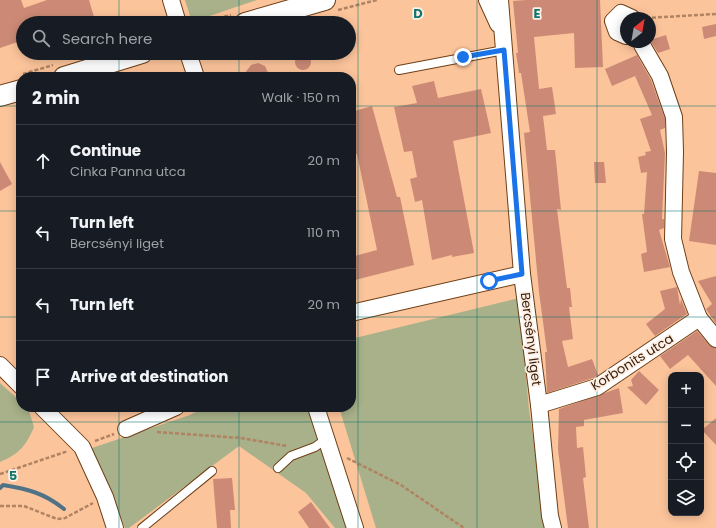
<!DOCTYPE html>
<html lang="en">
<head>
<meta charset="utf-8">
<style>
	body { margin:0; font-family:Poppins,sans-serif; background:#242831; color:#f1f3f6 }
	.controls { position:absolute; right:12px; bottom:12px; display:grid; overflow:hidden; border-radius:8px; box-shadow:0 2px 10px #0003 }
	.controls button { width:36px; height:36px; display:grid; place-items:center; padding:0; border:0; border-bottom:1px solid #363941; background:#171b24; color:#f1f3f6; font:20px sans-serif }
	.compass { position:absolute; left:620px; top:12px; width:36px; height:36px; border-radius:50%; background:#171b24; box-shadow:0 2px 10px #0003; rotate:31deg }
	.stop { position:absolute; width:12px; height:12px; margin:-9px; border:3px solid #1a73e8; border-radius:50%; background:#fff }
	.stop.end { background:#1a73e8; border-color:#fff; box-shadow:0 1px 4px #0008 }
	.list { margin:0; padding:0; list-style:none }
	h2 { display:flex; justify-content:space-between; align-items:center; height:52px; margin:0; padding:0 16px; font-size:17px }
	h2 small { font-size:13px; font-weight:400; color:#9ea1a6 }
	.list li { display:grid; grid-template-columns:26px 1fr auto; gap:12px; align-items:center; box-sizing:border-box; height:72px; padding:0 16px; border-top:1px solid #363941 }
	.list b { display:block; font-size:15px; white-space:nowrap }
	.list p { margin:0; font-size:13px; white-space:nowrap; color:#9ea1a6 }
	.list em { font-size:13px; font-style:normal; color:#9ea1a6 }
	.icon { flex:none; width:22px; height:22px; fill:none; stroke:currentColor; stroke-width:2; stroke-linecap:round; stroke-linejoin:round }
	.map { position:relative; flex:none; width:716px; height:528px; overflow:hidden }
	.search { position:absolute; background:#171b24; box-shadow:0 2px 10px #0003; left:16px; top:16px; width:340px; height:44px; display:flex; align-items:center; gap:10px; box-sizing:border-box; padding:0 14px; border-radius:22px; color:#9ea1a6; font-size:15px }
	.panel { position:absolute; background:#171b24; box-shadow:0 2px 10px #0003; left:16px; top:72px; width:340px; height:340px; border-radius:16px }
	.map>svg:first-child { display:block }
	.green { fill:#a8b189 }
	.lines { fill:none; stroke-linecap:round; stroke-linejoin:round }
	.stream { stroke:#4f7287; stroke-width:4 }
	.building { fill:#cc8a76 }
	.service-casing { stroke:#6e3f17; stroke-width:10 }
	.minor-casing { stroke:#6e3f17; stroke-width:18 }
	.tertiary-casing { stroke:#6e3f17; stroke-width:22 }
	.path { stroke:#b08362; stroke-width:2.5; stroke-dasharray:4 2; stroke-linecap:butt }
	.service { stroke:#fff; stroke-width:8 }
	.minor { stroke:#fff; stroke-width:16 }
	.tertiary { stroke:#fff; stroke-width:20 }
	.route { stroke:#1a73e8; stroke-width:5 }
	.grid { fill:none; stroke:#0f766e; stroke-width:1; stroke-opacity:0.55 }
	.labels { text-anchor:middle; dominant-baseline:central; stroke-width:3.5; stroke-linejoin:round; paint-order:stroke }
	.street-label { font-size:13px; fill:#381e08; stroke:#feefe5 }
	.grid-label { font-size:13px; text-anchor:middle; font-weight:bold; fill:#0f766e; stroke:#feefe5; stroke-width:3.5; stroke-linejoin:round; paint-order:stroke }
</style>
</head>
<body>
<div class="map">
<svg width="716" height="528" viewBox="0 0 716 528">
	<rect width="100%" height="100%" fill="#fcc49b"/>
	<!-- green -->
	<g class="green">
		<polygon points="185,0 257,0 192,22"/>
		<polygon points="519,298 529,410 547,528 376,528 339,407 351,407 351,339"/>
		<path d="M0,383L21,402V407L28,408L34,427C26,446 19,454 0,462Z"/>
		<polygon points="205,407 311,407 349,528 335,528 306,493 239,446 129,528 125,528 103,474 89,449 190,415"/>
	</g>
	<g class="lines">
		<!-- stream -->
		<path class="stream" d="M0,488L3,485C28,489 44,493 64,509"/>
	</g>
	<!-- building -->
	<g class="building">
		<polygon points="0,0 21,0 24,8 47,0 89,0 94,17 75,23 23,23 23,40 0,48"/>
		<polygon points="526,0 600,0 603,67 575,68 574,33 534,37 539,89 552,87 556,114 543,116 547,150 555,150 561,210 557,209 567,288 570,288 572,307 569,307 573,339 562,341 568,367 592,359 598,375 593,378 547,393 545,352 547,352 539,292 524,133 530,132 521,73 519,73 516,53 518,53 513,1"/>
		<polygon points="716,24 716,36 704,39 702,27"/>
		<polygon points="666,35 670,49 658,53 650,40"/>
		<circle cx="303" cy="62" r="8"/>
		<polygon points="637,55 651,80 665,119 665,128 660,130 665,153 662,219 664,219 664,228 659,230 670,267 644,272 641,254 647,252 642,214 644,214 647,172 641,173 638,157 646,155 645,152 651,151 640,119 652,115 635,76 612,86 605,69"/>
		<polygon points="258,63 265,66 270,77 242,77 251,65"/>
		<polygon points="434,81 438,98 481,89 491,133 453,141 474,253 452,257 452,255 432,260 422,200 415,202 410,179 417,177 412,151 404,152 394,107 417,103 412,86"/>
		<polygon points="372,106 397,197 400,197 414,265 351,281 351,257 377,250 357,154 351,155 351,112"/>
		<polygon points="0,162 12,184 0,191"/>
		<polygon points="594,162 604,162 606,183 595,183"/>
		<polygon points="699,171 716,173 716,245 689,241"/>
		<polygon points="716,276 716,324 706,309 712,304 698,281"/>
		<polygon points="677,287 680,305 681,299 687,314 655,336 646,324 665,309 660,291"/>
		<polygon points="697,331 709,345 716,348 716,386 688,355 670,369 660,356"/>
		<polygon points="639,371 659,390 646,405 627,387 633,386 631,380"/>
		<polygon points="619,388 623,413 584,420 584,426 576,427 577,448 583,447 586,477 583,478 589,528 568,528 558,450 559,409"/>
		<polygon points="716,418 716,445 702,430"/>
		<polygon points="232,478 235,510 230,510 231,528 217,528 213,479"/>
		<polygon points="311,502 330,528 309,528 298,512"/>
	</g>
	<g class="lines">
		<defs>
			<g id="service">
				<polyline points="399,70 504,50"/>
				<polyline points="278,468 291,456 315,447 326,439"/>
				<polyline points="142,528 212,471"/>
			</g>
			<g id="minor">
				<polyline points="171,0 178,23"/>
				<polyline points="487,0 498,24"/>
				<polyline points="500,0 522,274 539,405 550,516 553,528"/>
				<polyline points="626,36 617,32 613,21 621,13 632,18"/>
				<polyline points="642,45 660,76 674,117 675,152 673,239 681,272 699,318 716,339"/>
				<polyline points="188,53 196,77"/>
				<polyline points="351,313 522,274"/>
				<polyline points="0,365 21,386"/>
				<polyline points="539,405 597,387 699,318"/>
				<polyline points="42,407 82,447 105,497 115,528"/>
				<polyline points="316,407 355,528"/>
				<polyline points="126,429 176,407"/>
			</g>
			<g id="tertiary">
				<polyline points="245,23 325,0"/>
				<polyline points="64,77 142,53"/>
				<polyline points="0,96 21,90"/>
			</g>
		</defs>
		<!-- service casing -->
		<use href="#service" class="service-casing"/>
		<!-- minor casing -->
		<use href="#minor" class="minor-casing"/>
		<!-- tertiary casing -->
		<use href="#tertiary" class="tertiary-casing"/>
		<!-- path -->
		<g class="path">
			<polyline points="338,10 377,0"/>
			<polyline points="646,18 716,14"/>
			<polyline points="201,23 231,15"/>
			<polyline points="157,59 176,54"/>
			<polyline points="23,74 53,65"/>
			<polyline points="157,432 241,438 287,446"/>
			<polyline points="95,441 114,434"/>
			<polyline points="347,458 401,485 464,528"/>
			<polyline points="0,474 68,451"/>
			<polyline points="0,506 24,506 57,519 65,518 93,503"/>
		</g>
		<!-- service -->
		<use href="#service" class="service"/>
		<!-- minor -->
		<use href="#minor" class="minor"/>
		<!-- tertiary -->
		<use href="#tertiary" class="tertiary"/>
	</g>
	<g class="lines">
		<!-- route -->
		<polyline class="route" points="463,57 504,50 522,274 489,281"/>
	</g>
	<!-- grid -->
	<path class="grid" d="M119,0V23M239,0V23M358,0V528M477,0V528M597,0V528M119,53V77M239,53V77M0,106H21M351,106H716M0,211H21M351,211H716M0,317H21M351,317H716M119,407V528M239,407V528M0,422H671M701,422H716"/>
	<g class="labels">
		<!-- street labels -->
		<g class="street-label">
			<text transform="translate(531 339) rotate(83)">Bercsényi liget</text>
			<text transform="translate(632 362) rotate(-32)">Korbonits utca</text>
		</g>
	</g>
	<g class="grid-label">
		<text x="418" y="18">D</text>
		<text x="537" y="18">E</text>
		<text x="13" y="480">5</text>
	</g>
</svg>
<div class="controls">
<button>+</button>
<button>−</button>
<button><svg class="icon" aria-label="locate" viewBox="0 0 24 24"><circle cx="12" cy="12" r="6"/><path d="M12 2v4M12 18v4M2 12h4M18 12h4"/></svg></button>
<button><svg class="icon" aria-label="layers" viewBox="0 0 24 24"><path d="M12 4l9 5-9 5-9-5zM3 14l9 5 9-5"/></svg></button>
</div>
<svg class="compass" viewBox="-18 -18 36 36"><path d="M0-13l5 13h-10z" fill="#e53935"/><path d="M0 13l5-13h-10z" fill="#9ea1a6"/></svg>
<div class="stop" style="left:489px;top:281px"></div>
<div class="stop end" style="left:463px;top:57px"></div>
<div class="search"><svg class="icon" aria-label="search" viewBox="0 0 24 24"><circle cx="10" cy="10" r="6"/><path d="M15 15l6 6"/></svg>Search here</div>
<section class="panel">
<h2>2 min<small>Walk · 150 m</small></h2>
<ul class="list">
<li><svg class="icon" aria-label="ahead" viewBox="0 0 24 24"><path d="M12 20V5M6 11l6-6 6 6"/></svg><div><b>Continue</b><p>Cinka Panna utca</p></div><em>20 m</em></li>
<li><svg class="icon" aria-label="left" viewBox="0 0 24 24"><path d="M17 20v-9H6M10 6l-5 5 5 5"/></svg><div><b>Turn left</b><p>Bercsényi liget</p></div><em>110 m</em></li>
<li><svg class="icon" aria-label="left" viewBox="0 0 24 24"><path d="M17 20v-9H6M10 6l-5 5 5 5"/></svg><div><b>Turn left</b></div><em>20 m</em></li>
<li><svg class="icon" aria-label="arrive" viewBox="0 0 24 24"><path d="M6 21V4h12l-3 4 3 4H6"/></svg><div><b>Arrive at destination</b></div></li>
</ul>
</section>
</div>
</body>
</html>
